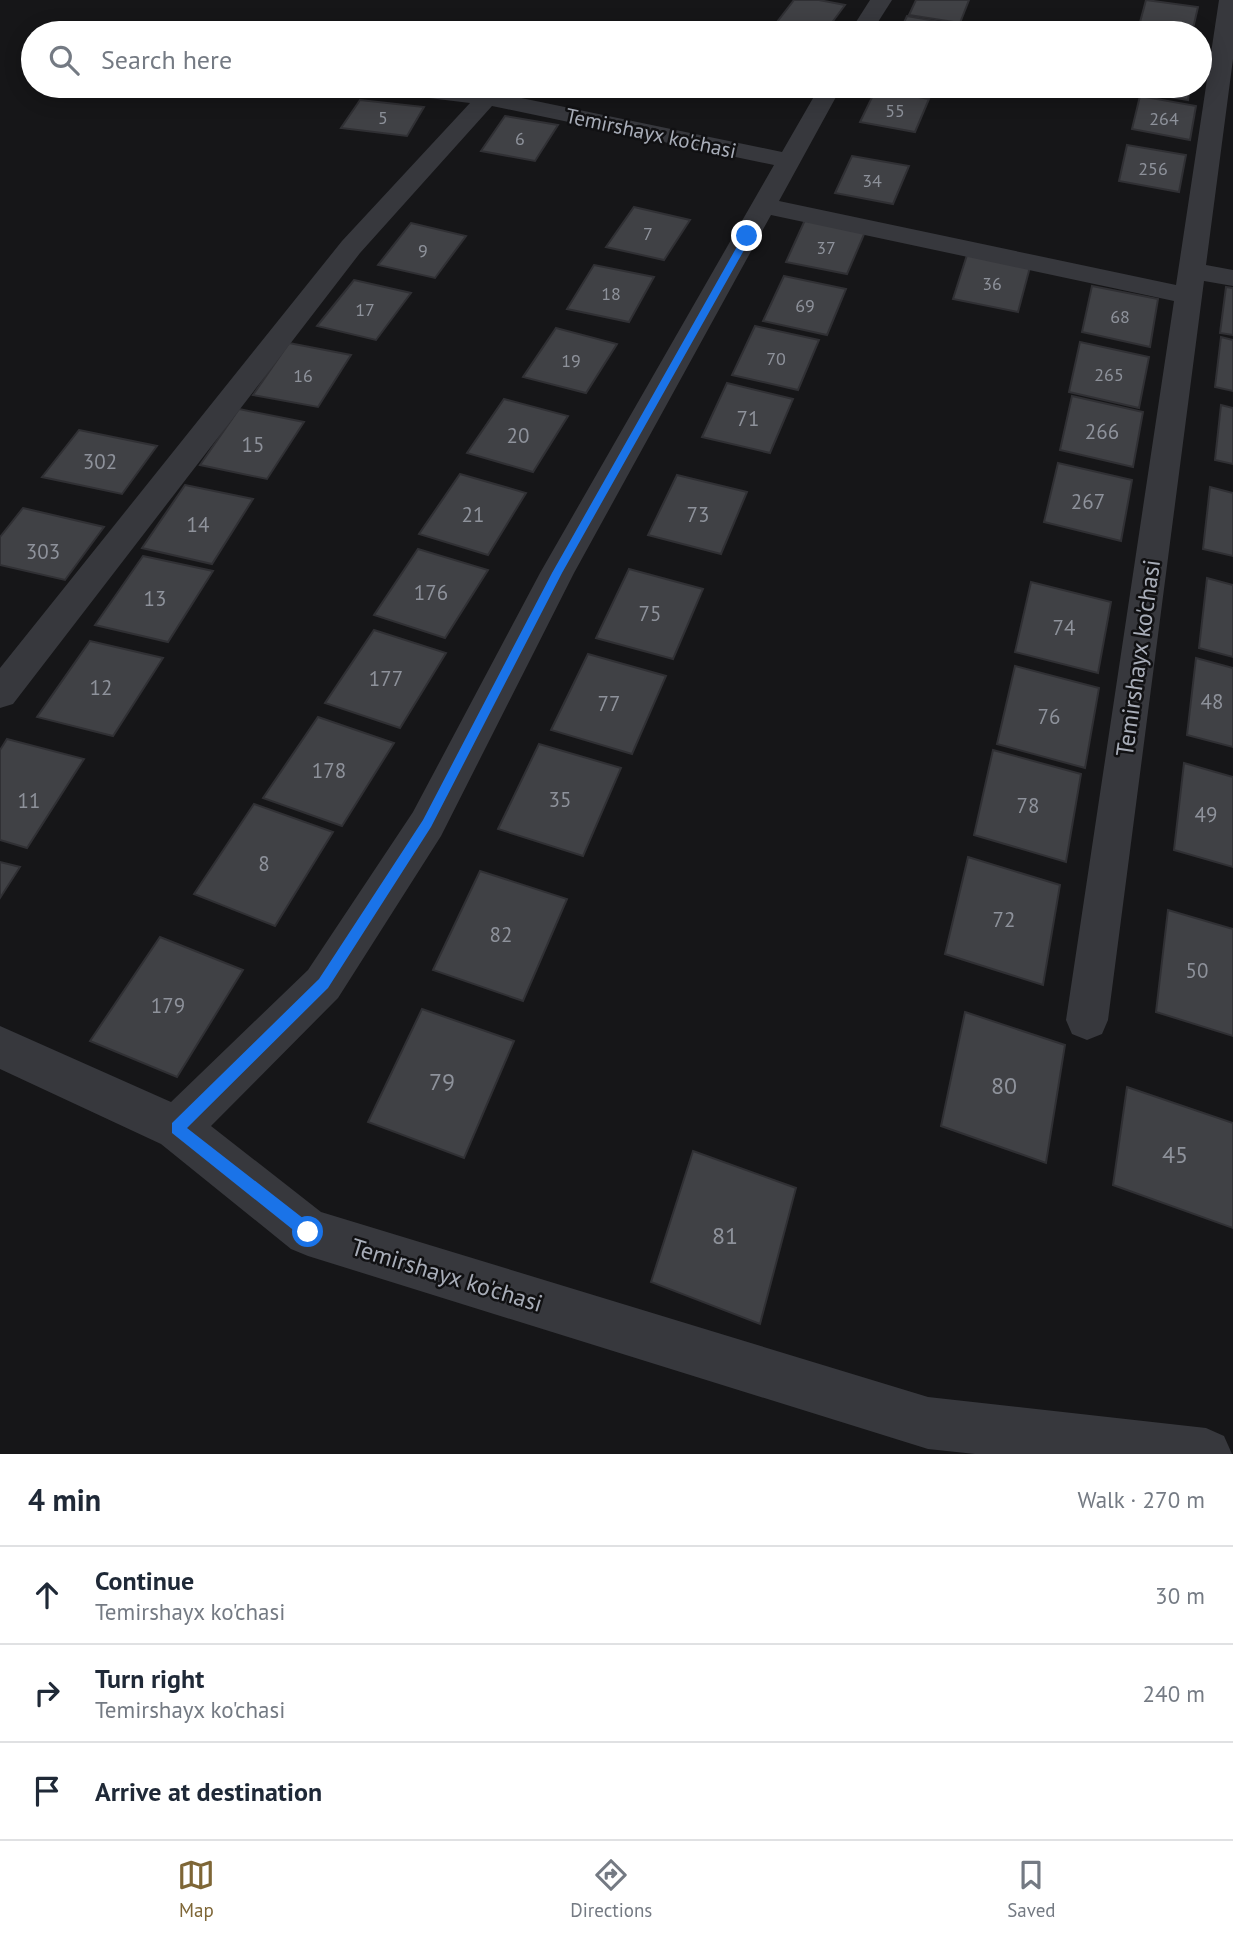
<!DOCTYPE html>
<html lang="en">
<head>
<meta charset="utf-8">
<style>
	body { margin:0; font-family:"PT Sans",sans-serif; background:#f6f6f7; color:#1f2937 }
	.stop { position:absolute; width:21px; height:21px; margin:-16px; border:5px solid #1a73e8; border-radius:50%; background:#fff }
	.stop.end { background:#1a73e8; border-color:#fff; box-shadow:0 2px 7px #0008 }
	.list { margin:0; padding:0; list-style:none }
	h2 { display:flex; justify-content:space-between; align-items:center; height:91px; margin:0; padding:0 28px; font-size:30px }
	h2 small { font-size:23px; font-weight:400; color:#747a83 }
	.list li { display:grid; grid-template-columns:46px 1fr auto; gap:21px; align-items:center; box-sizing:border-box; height:98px; padding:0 28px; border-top:2px solid #e0e1e3 }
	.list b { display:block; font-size:26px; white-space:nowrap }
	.list p { margin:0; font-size:23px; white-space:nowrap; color:#747a83 }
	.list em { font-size:23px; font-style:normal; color:#747a83 }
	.icon { flex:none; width:38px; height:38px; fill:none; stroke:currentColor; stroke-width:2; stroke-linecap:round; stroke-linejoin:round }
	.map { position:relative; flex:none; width:1233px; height:1454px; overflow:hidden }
	.search { position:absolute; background:#fff; box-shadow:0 4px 18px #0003; left:21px; right:21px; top:21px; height:77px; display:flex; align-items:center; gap:18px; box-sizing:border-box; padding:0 24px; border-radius:38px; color:#747a83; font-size:26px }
	.sheet { height:385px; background:#fff }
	nav { display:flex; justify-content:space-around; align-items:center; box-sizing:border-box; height:98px; border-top:2px solid #e0e1e3; background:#fff; font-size:19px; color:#747a83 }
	nav a { display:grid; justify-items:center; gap:4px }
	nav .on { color:#7e6636 }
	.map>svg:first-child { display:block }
	.building { fill:#404145; stroke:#303034; stroke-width:2 }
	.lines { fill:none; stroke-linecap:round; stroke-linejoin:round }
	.minor { fill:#37383d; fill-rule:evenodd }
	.route { fill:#1a73e8 }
	.labels { text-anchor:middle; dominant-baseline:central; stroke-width:5; stroke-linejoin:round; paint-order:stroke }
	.far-number-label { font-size:18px; fill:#8e929b }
	.far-street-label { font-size:21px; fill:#a8adb8; stroke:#111113 }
	.number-label { font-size:21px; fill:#8e929b }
	.street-label { font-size:24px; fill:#a8adb8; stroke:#111113 }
	.near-number-label { font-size:24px; fill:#8e929b }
</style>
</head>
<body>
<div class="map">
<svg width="1233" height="1454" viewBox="0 0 1233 1454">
	<rect width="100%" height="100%" fill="#161618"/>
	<!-- building -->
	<g class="building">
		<polygon points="794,0 819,0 845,5 825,32 777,22"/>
		<polygon points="916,0 969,0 960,23 909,15"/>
		<polygon points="1146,0 1198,7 1192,33 1139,26"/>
		<polygon points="907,16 969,27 966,33 899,33"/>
		<polygon points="1120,86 1190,86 1188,100 1119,88"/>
		<polygon points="876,89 929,99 915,132 860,122"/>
		<polygon points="1140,96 1196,106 1190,140 1132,129"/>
		<polygon points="360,100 424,107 407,136 341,128"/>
		<polygon points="505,116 558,125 535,161 481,151"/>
		<polygon points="1127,145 1186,155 1179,192 1119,181"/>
		<polygon points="852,156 909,166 893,204 835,193"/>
		<polygon points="634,207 690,220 664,260 606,247"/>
		<polygon points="805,220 865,232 847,274 786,262"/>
		<polygon points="411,223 466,236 435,278 378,265"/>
		<polygon points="967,255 1030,267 1018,312 953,299"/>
		<polygon points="594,265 654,277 629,322 567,309"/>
		<polygon points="784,276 846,289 827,335 763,321"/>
		<polygon points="354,280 411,293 376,340 317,326"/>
		<polygon points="1092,286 1158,299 1150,347 1082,332"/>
		<polygon points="1226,287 1233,288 1233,335 1220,333"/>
		<polygon points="755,326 819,340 798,390 732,375"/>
		<polygon points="556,328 617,344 586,393 523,377"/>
		<polygon points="1221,337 1233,340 1233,391 1215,387"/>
		<polygon points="1080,342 1149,357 1139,408 1069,392"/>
		<polygon points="289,343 351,355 318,407 253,395"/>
		<polygon points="727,383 793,399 770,453 702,437"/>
		<polygon points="1072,396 1143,412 1133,467 1060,450"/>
		<polygon points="504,399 568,416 533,472 467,453"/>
		<polygon points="1221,405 1233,408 1233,464 1215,460"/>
		<polygon points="239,409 304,422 267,479 200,465"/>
		<polygon points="79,430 157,446 122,494 42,477"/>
		<polygon points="1058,463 1132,480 1121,541 1044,522"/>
		<polygon points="460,474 526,493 488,555 419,534"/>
		<polygon points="677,475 747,492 721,554 648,535"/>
		<polygon points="185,485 253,499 212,564 142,548"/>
		<polygon points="1210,487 1233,493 1233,556 1203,549"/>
		<polygon points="23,508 104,527 65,580 0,565 0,537"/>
		<polygon points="418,549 488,570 445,638 374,615"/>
		<polygon points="143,556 213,571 168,642 95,625"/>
		<polygon points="629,569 703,589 673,659 596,638"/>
		<polygon points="1207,578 1233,585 1233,657 1199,648"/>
		<polygon points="1031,582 1111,602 1098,673 1015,652"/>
		<polygon points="374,630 446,653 400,728 325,703"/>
		<polygon points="90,641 163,658 113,736 37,717"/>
		<polygon points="588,654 666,676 632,754 551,730"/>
		<polygon points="1196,658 1233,668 1233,747 1187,735"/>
		<polygon points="1015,666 1099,688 1085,768 997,744"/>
		<polygon points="318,717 394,743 342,826 263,798"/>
		<polygon points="7,739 84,759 27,848 0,840 0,750"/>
		<polygon points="539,744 621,768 583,856 498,829"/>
		<polygon points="993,750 1081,774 1066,862 974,835"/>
		<polygon points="1184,763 1233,777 1233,867 1174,850"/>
		<polygon points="254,804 333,832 275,926 194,894"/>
		<polygon points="968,857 1060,885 1043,985 945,954"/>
		<polygon points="0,862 20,867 0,898"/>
		<polygon points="480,871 567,899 523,1001 433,970"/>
		<polygon points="1168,910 1233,929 1233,1036 1156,1012"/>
		<polygon points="160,937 243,970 177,1077 90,1041"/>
		<polygon points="422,1009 514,1041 464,1158 368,1122"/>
		<polygon points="965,1012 1065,1045 1046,1163 941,1126"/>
		<polygon points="1127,1087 1233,1123 1233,1228 1113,1185"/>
		<polygon points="693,1151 796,1188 760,1324 651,1282"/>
	</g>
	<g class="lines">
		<!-- minor -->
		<g class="minor">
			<polygon points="870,0 892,0 871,33 849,33"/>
			<polygon points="1219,0 1233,0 1233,59 1206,265 1233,270 1233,286 1204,281 1108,1020 1102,1034 1087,1040 1072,1034 1066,1020 1174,301 771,215 574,573 441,836 338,998 211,1126 321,1212 928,1397 1206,1428 1224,1436 1232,1454 975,1454 928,1449 308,1256 291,1249 161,1144 0,1069 0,1026 171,1102 308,970 413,812 540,573 774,165 492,106 360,253 13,704 0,708 0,668 342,241 470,103 388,93 380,91 377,86 444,86 487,91 782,152 820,86 842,86 779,201 1176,285"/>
		</g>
	</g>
	<!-- route -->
	<polygon class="route" points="747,233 752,236 562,573 431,827 328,988 187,1128 313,1226 315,1232 313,1237 308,1239 302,1237 172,1133 172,1123 319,979 423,820 552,573 743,236"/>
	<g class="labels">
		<!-- far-number labels -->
		<g class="far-number-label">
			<text x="895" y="110">55</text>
			<text x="383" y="117">5</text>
			<text x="1164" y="118">264</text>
			<text x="520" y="138">6</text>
			<text x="1153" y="168">256</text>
			<text x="872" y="180">34</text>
			<text x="648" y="233">7</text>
			<text x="826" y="247">37</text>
			<text x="423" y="250">9</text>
			<text x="992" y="283">36</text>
			<text x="611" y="293">18</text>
			<text x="805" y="305">69</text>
			<text x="365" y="309">17</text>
			<text x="1120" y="316">68</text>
			<text x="776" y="358">70</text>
			<text x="571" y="360">19</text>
			<text x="1109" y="374">265</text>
			<text x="303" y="375">16</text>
		</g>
		<!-- far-street labels -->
		<g class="far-street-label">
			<text transform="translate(651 133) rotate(12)">Temirshayx ko'chasi</text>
		</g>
		<!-- number labels -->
		<g class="number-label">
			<text x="748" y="418">71</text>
			<text x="1102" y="431">266</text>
			<text x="518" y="435">20</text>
			<text x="253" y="444">15</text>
			<text x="100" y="461">302</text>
			<text x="1088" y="501">267</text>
			<text x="473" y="514">21</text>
			<text x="698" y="514">73</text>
			<text x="198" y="524">14</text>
			<text x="43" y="551">303</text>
			<text x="431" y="592">176</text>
			<text x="155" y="598">13</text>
			<text x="650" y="613">75</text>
			<text x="1064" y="627">74</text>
			<text x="386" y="678">177</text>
			<text x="101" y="687">12</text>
			<text x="1212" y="701">48</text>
			<text x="609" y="703">77</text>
			<text x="1049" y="716">76</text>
			<text x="329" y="770">178</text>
			<text x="560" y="799">35</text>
			<text x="29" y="800">11</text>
			<text x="1028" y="805">78</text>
			<text x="1206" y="814">49</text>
			<text x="264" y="863">8</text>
			<text x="1004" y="919">72</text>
			<text x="501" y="934">82</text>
			<text x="1197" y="970">50</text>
			<text x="168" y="1005">179</text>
		</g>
		<!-- street labels -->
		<g class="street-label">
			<text transform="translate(1138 658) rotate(-82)">Temirshayx ko'chasi</text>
			<text transform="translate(447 1275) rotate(17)">Temirshayx ko'chasi</text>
		</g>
		<!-- near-number labels -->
		<g class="near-number-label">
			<text x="442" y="1081">79</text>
			<text x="1004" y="1085">80</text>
			<text x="1175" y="1154">45</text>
			<text x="725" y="1235">81</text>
		</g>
	</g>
</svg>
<div class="stop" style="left:308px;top:1232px"></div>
<div class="stop end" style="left:747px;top:236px"></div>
<div class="search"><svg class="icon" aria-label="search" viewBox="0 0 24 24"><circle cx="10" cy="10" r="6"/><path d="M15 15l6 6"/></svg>Search here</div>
</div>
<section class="sheet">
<h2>4 min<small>Walk · 270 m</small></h2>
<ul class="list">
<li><svg class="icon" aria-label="ahead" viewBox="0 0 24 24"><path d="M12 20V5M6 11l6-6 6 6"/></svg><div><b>Continue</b><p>Temirshayx ko'chasi</p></div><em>30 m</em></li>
<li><svg class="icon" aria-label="right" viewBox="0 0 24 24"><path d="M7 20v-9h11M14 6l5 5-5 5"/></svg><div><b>Turn right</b><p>Temirshayx ko'chasi</p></div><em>240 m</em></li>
<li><svg class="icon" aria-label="arrive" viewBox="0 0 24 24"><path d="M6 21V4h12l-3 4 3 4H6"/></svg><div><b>Arrive at destination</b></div></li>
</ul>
</section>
<nav>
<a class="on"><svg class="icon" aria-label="map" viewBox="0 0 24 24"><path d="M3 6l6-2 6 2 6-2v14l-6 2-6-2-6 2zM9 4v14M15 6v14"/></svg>Map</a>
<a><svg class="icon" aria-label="directions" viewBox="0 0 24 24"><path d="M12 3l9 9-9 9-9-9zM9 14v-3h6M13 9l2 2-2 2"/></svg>Directions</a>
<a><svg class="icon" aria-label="saved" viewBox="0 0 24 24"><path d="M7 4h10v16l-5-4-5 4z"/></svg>Saved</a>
</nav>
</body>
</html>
